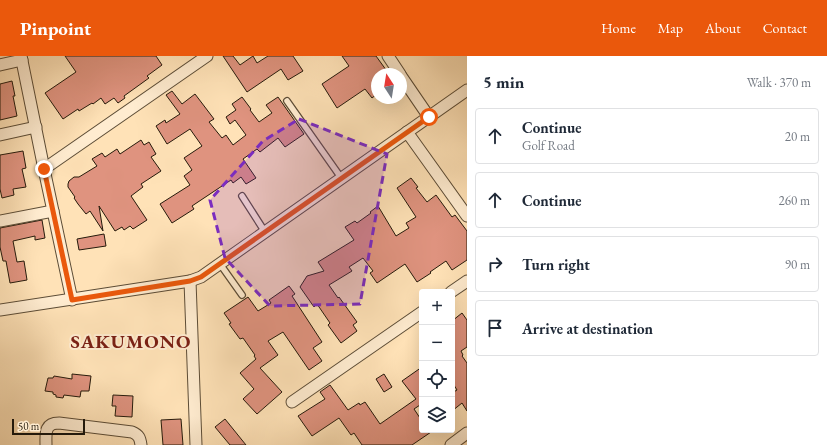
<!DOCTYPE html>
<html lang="en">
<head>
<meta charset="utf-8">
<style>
	body { margin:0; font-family:"EB Garamond",serif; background:#f6f6f7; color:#1f2937 }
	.controls { position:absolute; right:12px; bottom:12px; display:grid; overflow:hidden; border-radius:4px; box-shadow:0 4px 16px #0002 }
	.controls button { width:36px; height:36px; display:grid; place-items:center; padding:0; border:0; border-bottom:1px solid #e0e1e3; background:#fff; color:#1f2937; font:20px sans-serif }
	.compass { position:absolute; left:371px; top:12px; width:36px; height:36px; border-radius:50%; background:#fff; box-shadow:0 4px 16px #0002; rotate:348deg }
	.scale { position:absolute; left:12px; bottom:10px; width:73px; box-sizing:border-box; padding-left:4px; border:2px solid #251a0b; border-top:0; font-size:11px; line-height:14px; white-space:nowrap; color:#251a0b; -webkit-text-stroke:3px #ffecd0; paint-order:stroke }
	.stop { position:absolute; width:12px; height:12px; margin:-9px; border:3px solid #ea580c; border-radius:50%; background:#fff }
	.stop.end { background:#ea580c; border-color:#fff; box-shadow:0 1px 4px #0008 }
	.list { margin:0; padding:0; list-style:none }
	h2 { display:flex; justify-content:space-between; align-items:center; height:52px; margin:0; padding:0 16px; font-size:17px }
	h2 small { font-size:13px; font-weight:400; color:#747a83 }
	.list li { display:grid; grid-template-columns:26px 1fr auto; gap:12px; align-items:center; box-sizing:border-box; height:56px; margin:0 8px 8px; padding:0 8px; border:1px solid #e0e1e3; border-radius:4px }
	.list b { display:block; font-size:15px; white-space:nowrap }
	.list p { margin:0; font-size:13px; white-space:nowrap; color:#747a83 }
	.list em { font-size:13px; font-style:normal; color:#747a83 }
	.icon { flex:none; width:22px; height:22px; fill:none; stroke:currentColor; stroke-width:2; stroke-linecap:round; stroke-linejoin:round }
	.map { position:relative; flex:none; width:467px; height:389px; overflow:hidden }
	header { display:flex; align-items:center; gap:24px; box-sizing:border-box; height:56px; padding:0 20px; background:#ea580c; color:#fff }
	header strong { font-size:19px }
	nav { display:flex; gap:22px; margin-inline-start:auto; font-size:14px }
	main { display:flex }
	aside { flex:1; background:#fff }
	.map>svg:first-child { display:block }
	.building { fill:#df937f; stroke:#251a0b }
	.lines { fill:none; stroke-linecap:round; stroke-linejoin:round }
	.lane-casing { stroke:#5c4c36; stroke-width:8 }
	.street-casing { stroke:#5c4c36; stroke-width:13 }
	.lane { stroke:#ffecd0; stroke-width:5.5 }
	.street { stroke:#ffecd0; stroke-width:11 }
	.route { stroke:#ea580c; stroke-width:5 }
	.marked { fill:#7b2cbf; fill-opacity:0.2; stroke:#7b2cbf; stroke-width:3; stroke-dasharray:8 5; stroke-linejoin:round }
	.labels { text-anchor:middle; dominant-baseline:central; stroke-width:4; stroke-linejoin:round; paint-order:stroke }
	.district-label { font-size:19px; font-weight:bold; letter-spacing:1px; fill:#7a1f14; stroke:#ffecd0 }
</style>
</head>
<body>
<header>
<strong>Pinpoint</strong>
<nav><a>Home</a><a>Map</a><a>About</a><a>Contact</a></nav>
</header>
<main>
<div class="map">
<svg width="467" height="389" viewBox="0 0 467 389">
	<rect width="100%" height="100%" fill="#ffe2b7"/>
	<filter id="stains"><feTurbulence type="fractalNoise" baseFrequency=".005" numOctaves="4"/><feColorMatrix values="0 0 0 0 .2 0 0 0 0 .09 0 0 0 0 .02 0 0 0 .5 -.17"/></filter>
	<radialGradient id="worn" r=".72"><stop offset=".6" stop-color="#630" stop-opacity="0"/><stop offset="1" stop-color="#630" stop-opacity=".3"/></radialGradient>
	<!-- building -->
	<g class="building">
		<polygon points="65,0 156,0 162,9 147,20 149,22 124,40 125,42 118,47 114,42 105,48 101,42 93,48 92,47 79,55 78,53 63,63 45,37 76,16"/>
		<polygon points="223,0 233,0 240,9 253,0 257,7 268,0 293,0 303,15 288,24 281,13 247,36"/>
		<polygon points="342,0 376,0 389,18 377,18 377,38 372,42 365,33 337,52 322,28 349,10"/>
		<polygon points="12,25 15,40 13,40 17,60 0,64 0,28"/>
		<polygon points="172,35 182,48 195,38 214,63 209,66 222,82 226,79 233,89 246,79 235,64 230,68 226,61 236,54 232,48 242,41 251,53 250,54 259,66 272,57 266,49 278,41 304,78 285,91 278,82 260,96 257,93 243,103 256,122 246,128 241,121 233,127 231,124 192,150 194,153 172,167 160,148 190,129 184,120 192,114 184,102 202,90 190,73 167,88 156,70 165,64 166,67 180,58 166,39"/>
		<polygon points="141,84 144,89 149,86 156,98 151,101 161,115 141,128 143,131 131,140 147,164 133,173 130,170 124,174 122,171 115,175 99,150 103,175 90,155 86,158 78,148 74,142 75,141 68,131 68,128 69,125 74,121 79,121 97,110 92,103 102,97 105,101 117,93 120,98"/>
		<polygon points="23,95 26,112 22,113 26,131 13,133 14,139 2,142 0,133 0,99"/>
		<polygon points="411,122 418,131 416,132 427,146 436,139 452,161 455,159 467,175 467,204 452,214 446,205 430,216 431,217 417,226 405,208 377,227 370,217 373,215 363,202 349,211 352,215 329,229 338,242 339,241 357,266 353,269 357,275 341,287 328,269 330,267 317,248 314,251 300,231 307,220 324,215 318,206 354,184 345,171 355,165 357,167 371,157 370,156 378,150 396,180 409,172 406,167 416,161 397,132"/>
		<polygon points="42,164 45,182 35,184 35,180 13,185 17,206 24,205 27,224 10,227 6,205 3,205 0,191 0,172"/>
		<polygon points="104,178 106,190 79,194 77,183"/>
		<polygon points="289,230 295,238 292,240 322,286 313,292 322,305 309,314 283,276 268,285 278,299 260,312 282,336 257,358 243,343 254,333 240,317 256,303 254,300 255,299 243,282 240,283 229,268 231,267 224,257 248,241 258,255 271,247 269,244"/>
		<polygon points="462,257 467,264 467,291 461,295 463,299 462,300 467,307 467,355 462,347 452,355 452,337 457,334 452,326 452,265"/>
		<polygon points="422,311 422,352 420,349 414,353 422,365 422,374 434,374 412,389 362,389 354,377 351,379 339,362 312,380 298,360 325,343 320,336 330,329 348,354 359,347 360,349 365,346 380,368 416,343 402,325"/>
		<polygon points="72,318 91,320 89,335 81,335 80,341 64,339 63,342 56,341 56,339 53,338 53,336 45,335 48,322 53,322 54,320 72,323"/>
		<polygon points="384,318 392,331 384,336 376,323"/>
		<polygon points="113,339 133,340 132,361 115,360 116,350 112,350"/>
		<polygon points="181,363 183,389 163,389 161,364"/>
		<polygon points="225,363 246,389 230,389 215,371"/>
	</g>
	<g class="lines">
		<defs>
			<g id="lane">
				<polyline points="287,45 342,123"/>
				<polyline points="242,140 265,176"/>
				<polyline points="220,208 242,239"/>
			</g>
			<g id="street">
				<polyline points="21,0 44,113 72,244"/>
				<polyline points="388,0 400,18"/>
				<polyline points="0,9 22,4"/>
				<polyline points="401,20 429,61"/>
				<polyline points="407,76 467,160"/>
				<polyline points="0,79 36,71"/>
				<polyline points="44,113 207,0"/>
				<polyline points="0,165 53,155"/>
				<polyline points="190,225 196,389"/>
				<polyline points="451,236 467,225"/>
				<polyline points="0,254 190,225 201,221 467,34"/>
				<polyline points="292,346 422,256"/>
				<path d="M46,389C46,378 44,367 59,367L132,376C139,379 140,382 141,389"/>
				<polyline points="451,389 467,377"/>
			</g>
		</defs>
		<!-- lane casing -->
		<use href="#lane" class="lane-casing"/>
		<!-- street casing -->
		<use href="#street" class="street-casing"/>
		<!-- lane -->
		<use href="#lane" class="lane"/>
		<!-- street -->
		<use href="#street" class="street"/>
	</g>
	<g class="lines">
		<!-- route -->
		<polyline class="route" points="44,113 72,244 190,225 201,221 429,61"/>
	</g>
	<!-- marked area -->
	<path class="marked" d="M299,63L387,98L360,248L270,250L225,202L210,144L263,85Z"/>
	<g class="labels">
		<!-- district labels -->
		<g class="district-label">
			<text x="131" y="285">SAKUMONO</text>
		</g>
	</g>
	<rect width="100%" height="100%" filter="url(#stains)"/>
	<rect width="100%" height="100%" fill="url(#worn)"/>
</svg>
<div class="controls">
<button>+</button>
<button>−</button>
<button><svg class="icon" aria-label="locate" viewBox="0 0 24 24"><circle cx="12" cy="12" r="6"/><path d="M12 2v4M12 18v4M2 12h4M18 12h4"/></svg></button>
<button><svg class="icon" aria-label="layers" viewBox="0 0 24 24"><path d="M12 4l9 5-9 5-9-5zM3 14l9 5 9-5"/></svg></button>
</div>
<svg class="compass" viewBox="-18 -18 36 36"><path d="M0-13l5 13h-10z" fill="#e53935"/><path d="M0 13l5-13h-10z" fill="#747a83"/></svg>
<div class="scale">50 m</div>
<div class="stop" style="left:429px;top:61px"></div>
<div class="stop end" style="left:44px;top:113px"></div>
</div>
<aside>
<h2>5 min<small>Walk · 370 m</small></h2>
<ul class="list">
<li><svg class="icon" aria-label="ahead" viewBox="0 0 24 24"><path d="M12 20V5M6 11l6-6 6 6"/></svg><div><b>Continue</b><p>Golf Road</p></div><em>20 m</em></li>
<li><svg class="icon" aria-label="ahead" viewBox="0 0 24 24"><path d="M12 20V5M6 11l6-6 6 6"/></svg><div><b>Continue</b></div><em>260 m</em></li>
<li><svg class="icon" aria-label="right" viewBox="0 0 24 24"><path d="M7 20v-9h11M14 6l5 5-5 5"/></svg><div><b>Turn right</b></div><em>90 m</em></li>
<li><svg class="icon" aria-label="arrive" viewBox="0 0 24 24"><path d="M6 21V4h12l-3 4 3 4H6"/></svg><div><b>Arrive at destination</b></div></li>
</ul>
</aside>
</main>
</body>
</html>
